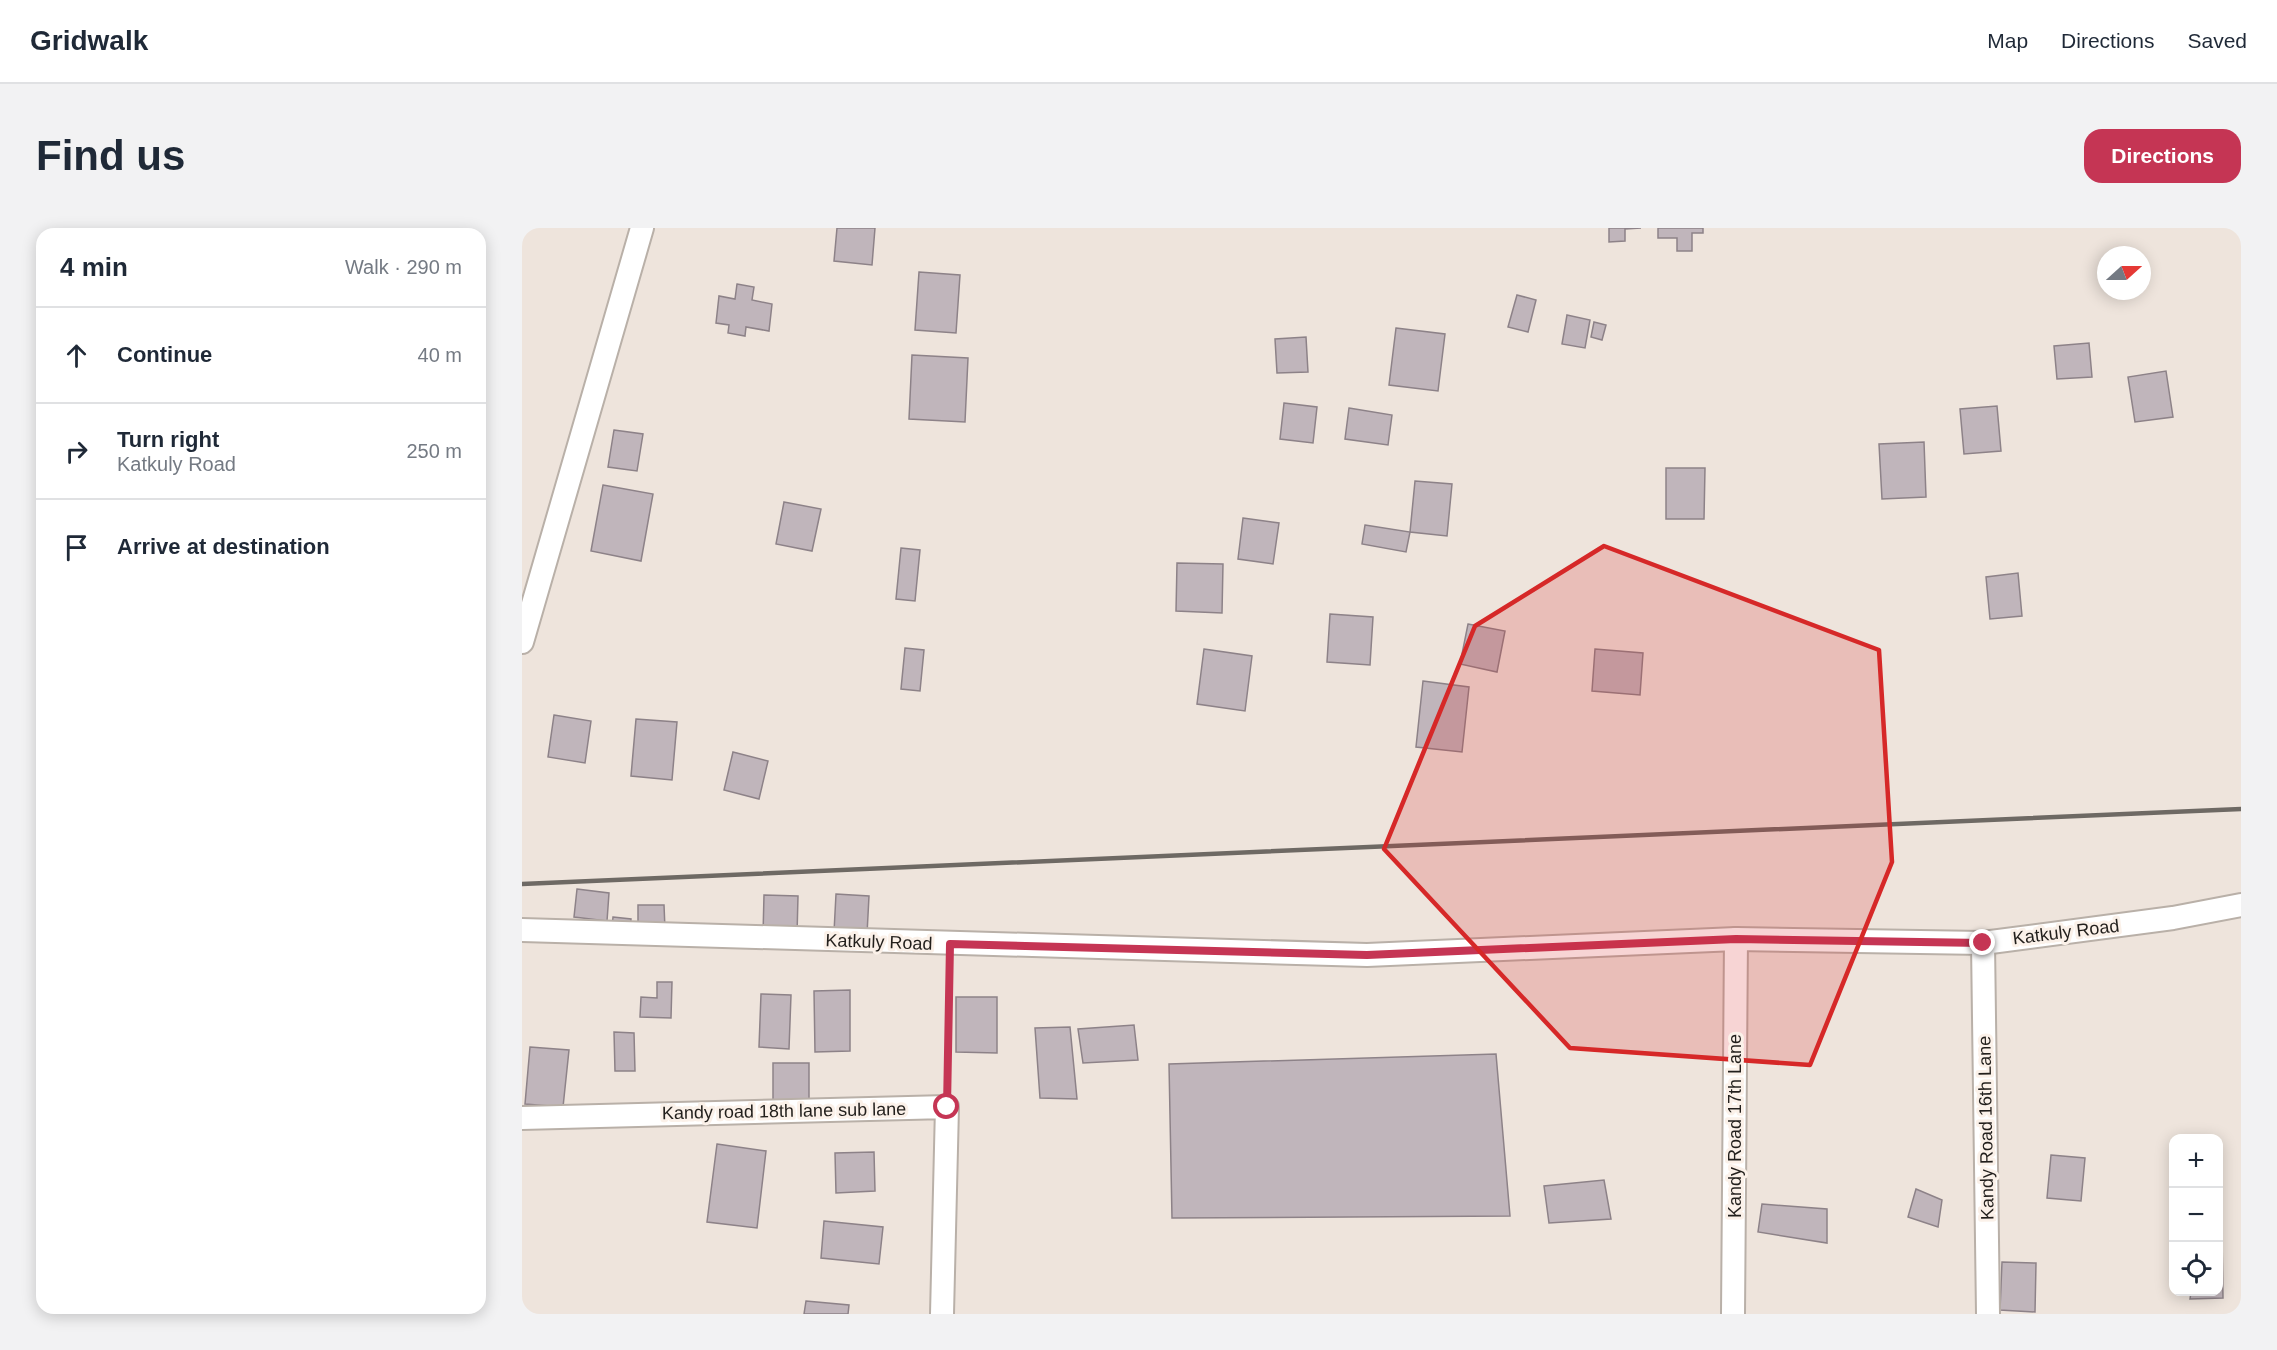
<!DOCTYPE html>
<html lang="en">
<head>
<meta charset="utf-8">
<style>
	body { margin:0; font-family:Helvetica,sans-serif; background:#f2f2f3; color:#1f2937 }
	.controls { position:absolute; right:18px; bottom:18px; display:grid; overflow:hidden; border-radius:12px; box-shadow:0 3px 15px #0003 }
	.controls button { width:54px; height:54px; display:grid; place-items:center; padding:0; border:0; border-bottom:2px solid #e0e1e3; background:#fff; color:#1f2937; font:30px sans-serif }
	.compass { position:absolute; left:1575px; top:18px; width:54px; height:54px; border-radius:50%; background:#fff; box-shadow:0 3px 15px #0003; rotate:69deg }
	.stop { position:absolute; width:18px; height:18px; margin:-14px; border:4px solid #c53554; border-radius:50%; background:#fff }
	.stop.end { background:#c53554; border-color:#fff; box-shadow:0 2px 6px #0008 }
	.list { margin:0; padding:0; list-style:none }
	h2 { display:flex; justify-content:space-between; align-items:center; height:78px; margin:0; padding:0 24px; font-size:26px }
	h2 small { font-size:20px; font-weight:400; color:#747a83 }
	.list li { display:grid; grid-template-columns:39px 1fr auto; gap:18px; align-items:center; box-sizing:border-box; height:96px; padding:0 24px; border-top:2px solid #e0e1e3 }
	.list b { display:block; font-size:22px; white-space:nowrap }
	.list p { margin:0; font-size:20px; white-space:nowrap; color:#747a83 }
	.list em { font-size:20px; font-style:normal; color:#747a83 }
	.icon { flex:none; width:33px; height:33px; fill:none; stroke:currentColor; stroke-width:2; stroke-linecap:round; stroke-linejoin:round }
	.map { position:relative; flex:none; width:1719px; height:1086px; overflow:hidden; border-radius:18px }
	header { display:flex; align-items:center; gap:36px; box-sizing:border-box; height:84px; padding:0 30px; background:#fff; border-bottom:2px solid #e0e1e3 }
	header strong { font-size:28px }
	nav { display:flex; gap:33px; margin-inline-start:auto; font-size:21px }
	.intro { display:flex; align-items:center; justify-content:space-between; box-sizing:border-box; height:144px; padding:0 36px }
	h1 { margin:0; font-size:42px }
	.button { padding:15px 27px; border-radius:18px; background:#c53554; color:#fff; font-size:21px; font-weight:700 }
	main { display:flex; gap:36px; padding:0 36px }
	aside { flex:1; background:#fff; border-radius:18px; box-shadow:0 3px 15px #0003 }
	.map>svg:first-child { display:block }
	.building { fill:#c0b5bb; stroke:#8d8288; stroke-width:1.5 }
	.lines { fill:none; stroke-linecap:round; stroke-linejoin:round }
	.minor-casing { stroke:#b9b0a8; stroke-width:26 }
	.path { stroke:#a49d96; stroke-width:4; stroke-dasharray:4.5 4.5; stroke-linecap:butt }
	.minor { stroke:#fff; stroke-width:22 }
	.rail { stroke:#6e6964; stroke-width:4.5 }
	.route { stroke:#c53554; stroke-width:8 }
	.marked { fill:#d62828; fill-opacity:0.2; stroke:#d62828; stroke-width:4.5; stroke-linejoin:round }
	.labels { text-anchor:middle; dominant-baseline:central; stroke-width:6; stroke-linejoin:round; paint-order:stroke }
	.street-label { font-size:18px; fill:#221f1c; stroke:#fbf1e9 }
</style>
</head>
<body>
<header>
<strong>Gridwalk</strong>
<nav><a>Map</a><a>Directions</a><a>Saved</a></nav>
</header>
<div class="intro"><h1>Find us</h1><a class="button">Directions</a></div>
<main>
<aside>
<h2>4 min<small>Walk · 290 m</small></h2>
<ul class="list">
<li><svg class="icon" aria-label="ahead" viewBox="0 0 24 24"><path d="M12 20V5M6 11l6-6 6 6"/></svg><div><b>Continue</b></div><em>40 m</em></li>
<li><svg class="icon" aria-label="right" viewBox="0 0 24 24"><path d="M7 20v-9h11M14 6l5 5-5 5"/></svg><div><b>Turn right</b><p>Katkuly Road</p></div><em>250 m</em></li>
<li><svg class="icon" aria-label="arrive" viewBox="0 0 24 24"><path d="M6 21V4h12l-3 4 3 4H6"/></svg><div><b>Arrive at destination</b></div></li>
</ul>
</aside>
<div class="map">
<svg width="1719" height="1086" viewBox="0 0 1719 1086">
	<rect width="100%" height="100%" fill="#eee4dc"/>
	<!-- building -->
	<g class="building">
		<polygon points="315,0 353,0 350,37 312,33"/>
		<polygon points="1087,0 1119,0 1103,1 1103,13 1087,14"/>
		<polygon points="1136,0 1181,0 1181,5 1170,5 1170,23 1155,23 1155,10 1136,10"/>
		<polygon points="397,44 438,47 434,105 393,102"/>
		<polygon points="215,56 232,59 230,72 250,76 247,103 224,99 223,108 206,105 207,97 194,95 197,68 213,71"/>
		<polygon points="995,67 1014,72 1006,104 986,99"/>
		<polygon points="1045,87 1068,92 1063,120 1040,116"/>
		<polygon points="1072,94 1084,97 1080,112 1069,109"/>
		<polygon points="874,100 923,106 916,163 867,157"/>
		<polygon points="784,109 786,144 755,145 753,111"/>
		<polygon points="1567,115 1570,149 1535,151 1532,118"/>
		<polygon points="390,127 446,130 443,194 387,191"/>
		<polygon points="1644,143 1651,189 1613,194 1606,149"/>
		<polygon points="762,175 795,179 791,215 758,211"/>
		<polygon points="1475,178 1479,223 1442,226 1438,181"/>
		<polygon points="827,180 870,187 866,217 823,211"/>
		<polygon points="92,202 121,206 115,243 86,239"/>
		<polygon points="1402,214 1404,269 1360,271 1357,216"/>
		<polygon points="1144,240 1183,240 1182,291 1144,291"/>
		<polygon points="893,253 930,256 925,308 888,304"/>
		<polygon points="81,257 131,266 119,333 69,323"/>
		<polygon points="262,274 299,281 290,323 254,316"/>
		<polygon points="721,290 757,295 751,336 716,331"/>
		<polygon points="843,297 888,304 884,324 840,316"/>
		<polygon points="379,320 398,322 393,373 374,371"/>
		<polygon points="655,335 701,336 700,385 654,383"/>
		<polygon points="1496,345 1500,388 1468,391 1464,349"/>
		<polygon points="808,386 851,389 848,437 805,434"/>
		<polygon points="946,396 983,403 975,444 938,436"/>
		<polygon points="383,420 402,422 398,463 379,461"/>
		<polygon points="682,421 730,428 723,483 675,476"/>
		<polygon points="1073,421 1121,425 1118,467 1070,463"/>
		<polygon points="901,453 947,459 940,524 894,519"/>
		<polygon points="32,487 69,493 63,535 26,529"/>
		<polygon points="114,491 155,494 150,552 109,548"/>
		<polygon points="211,524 246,533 237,571 202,562"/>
		<polygon points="55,661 87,665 85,693 52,689"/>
		<polygon points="314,666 347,668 345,706 312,704"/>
		<polygon points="242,667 276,668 275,707 241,707"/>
		<polygon points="116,677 142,677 143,701 116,702"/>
		<polygon points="91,689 109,691 108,703 90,700"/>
		<polygon points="135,754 150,754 149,790 118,789 119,769 135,770"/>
		<polygon points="328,762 328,823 293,824 292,763"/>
		<polygon points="239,766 269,767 267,821 237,819"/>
		<polygon points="434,769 475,769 475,825 434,824"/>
		<polygon points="612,797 616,832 561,835 556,801"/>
		<polygon points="548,799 555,871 518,870 513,800"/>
		<polygon points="92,804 112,805 113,843 93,843"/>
		<polygon points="8,819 47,822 41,879 3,876"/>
		<polygon points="974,826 988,988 650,990 647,836"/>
		<rect x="251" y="835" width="36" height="40"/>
		<polygon points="195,916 244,923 235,1000 185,994"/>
		<polygon points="352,924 353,963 314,965 313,925"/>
		<polygon points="1529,927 1563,930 1559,973 1525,970"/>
		<polygon points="1082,952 1089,991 1027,995 1022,958"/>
		<polygon points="1394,961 1420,972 1416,999 1386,989"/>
		<polygon points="1240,976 1305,981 1305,1015 1236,1004"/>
		<polygon points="302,993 361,999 357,1036 299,1030"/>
		<polygon points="1700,1008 1701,1070 1668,1071 1669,1064 1696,1064 1696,1009"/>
		<polygon points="1480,1034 1514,1035 1513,1084 1478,1082"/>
		<polygon points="284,1073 327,1077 326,1086 282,1086"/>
	</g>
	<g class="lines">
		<defs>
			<g id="minor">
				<polyline points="0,414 120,0"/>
				<polyline points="0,702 845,727 1214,711 1461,715 1651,690 1719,677"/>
				<polyline points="1461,715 1466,1086"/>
				<polyline points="0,890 425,879 420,1086"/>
				<polyline points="1211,1086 1214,711"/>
			</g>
		</defs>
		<!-- minor casing -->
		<use href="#minor" class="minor-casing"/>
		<!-- path -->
		<polyline class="path" points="425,854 427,738"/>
		<!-- minor -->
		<use href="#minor" class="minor"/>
		<!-- rail -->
		<polyline class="rail" points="0,656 1719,581"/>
	</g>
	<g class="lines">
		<!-- route -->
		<polyline class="route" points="425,879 428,716 845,727 1214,711 1461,715"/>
	</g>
	<!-- marked area -->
	<path class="marked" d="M1082,318L1357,422L1370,634L1288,837L1048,820L862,621L953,398Z"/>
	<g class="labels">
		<!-- street labels -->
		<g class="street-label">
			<text transform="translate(1544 704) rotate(-7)">Katkuly Road</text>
			<text transform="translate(357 714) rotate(2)">Katkuly Road</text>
			<text transform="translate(262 883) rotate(-1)">Kandy road 18th lane sub lane</text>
			<text transform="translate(1213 898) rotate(-90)">Kandy Road 17th Lane</text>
			<text transform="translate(1464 900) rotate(-91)">Kandy Road 16th Lane</text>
		</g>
	</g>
</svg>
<div class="controls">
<button>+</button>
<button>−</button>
<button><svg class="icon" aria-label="locate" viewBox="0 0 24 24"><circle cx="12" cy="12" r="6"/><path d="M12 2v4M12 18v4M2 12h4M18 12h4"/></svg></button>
</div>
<svg class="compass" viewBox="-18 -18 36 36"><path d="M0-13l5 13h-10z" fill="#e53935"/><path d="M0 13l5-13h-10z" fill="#747a83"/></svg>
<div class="stop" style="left:425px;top:879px"></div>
<div class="stop end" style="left:1461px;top:715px"></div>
</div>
</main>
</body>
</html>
